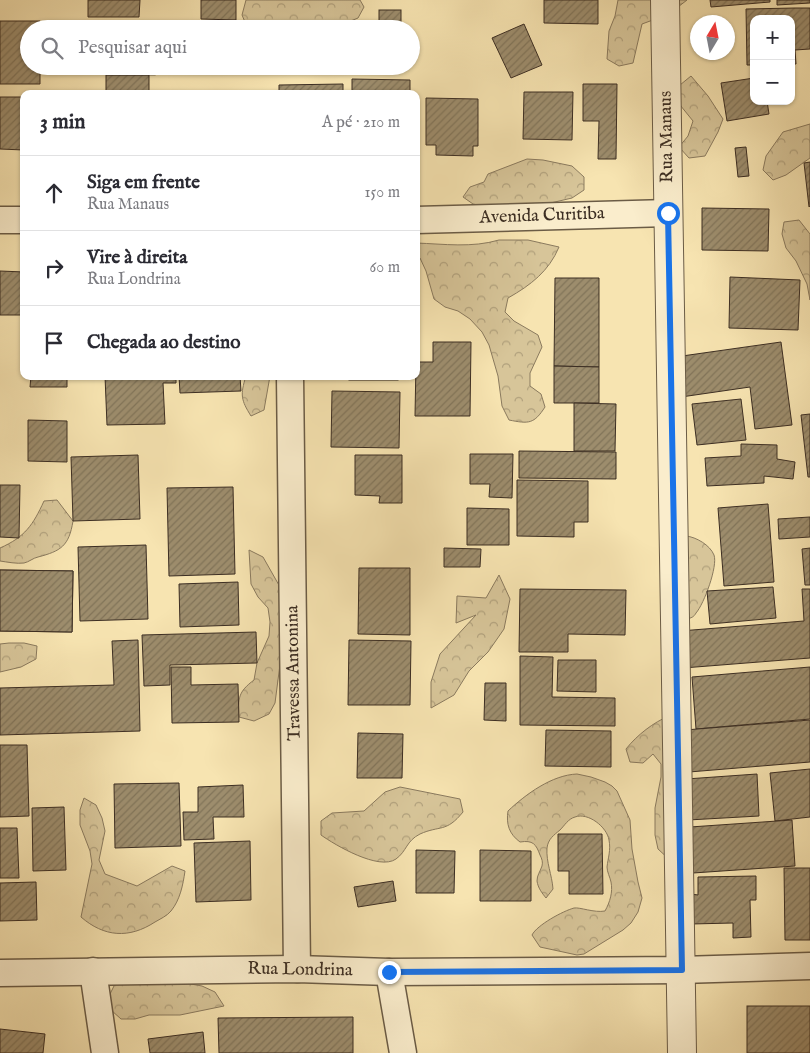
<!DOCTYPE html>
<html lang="pt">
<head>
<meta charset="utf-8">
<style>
	body { margin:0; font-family:"IM FELL English",serif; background:#f2f2f3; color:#2b2b33 }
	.controls { position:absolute; right:15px; top:15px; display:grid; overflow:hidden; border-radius:10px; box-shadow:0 1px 4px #0004 }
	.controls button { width:45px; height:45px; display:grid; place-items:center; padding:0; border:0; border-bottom:1px solid #e1e1e2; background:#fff; color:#2b2b33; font:25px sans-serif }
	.compass { position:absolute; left:690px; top:15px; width:45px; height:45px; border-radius:50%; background:#fff; box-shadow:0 1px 4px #0004; rotate:10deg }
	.stop { position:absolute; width:15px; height:15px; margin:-11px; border:4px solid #1a73e8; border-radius:50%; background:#fff }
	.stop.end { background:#1a73e8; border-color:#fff; box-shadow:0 1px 5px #0008 }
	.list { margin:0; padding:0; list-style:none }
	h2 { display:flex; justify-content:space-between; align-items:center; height:65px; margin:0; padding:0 20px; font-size:21px }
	h2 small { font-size:16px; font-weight:400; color:#7c7c81 }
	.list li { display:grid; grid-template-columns:32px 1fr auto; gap:15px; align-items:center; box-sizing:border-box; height:75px; padding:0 20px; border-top:1px solid #e1e1e2 }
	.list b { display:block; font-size:19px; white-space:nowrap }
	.list p { margin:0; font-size:16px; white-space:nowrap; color:#7c7c81 }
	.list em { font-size:16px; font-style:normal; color:#7c7c81 }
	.icon { flex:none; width:28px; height:28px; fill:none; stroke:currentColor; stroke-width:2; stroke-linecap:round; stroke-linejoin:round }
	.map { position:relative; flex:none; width:810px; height:1053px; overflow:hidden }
	.search { position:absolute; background:#fff; box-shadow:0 1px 4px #0004; left:20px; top:20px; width:400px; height:55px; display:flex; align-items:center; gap:12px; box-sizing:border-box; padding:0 18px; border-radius:28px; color:#7c7c81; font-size:19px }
	.panel { position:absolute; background:#fff; box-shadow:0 1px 4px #0004; left:20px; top:90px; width:400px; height:290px; border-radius:10px }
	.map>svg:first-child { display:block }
	.forest { fill:url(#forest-crowns); stroke:#8a7a5e }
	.building { fill:url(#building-hatch); stroke:#3c2e23 }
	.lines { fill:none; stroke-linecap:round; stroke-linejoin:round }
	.minor-casing { stroke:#6b5c46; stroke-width:29 }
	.tertiary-casing { stroke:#6b5c46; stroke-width:30 }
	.minor { stroke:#faedcc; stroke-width:26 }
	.tertiary { stroke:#faedcc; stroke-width:28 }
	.route { stroke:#1a73e8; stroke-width:6 }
	.labels { text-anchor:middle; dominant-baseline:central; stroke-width:4.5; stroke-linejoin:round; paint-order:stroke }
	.street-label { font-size:18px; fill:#3c2e23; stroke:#faedcc }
</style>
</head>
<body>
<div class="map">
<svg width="810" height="1053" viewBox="0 0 810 1053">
	<defs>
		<pattern id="forest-crowns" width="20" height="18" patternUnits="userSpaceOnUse" patternTransform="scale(1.25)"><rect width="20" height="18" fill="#d7c599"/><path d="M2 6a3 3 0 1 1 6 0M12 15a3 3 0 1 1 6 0" fill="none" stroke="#b0a07c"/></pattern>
		<pattern id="building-hatch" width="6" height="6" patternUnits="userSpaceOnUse" patternTransform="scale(1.25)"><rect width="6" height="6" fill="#9d8d6d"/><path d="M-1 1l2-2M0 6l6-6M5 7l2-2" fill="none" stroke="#817459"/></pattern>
	</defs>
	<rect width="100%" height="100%" fill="#f7e4b1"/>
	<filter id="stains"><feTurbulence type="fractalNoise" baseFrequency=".004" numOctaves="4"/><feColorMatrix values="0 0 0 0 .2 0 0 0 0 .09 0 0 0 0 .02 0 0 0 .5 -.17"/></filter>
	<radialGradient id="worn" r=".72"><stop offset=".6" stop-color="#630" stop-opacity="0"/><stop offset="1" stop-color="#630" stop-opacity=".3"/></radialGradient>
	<!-- forest -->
	<g class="forest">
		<polygon points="246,0 360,0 364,7 358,18 331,29 248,29 242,15"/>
		<polygon points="618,0 687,0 669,14 642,24 633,63 619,66 607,59 609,31 615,16"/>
		<polygon points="113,66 178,66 155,75 149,75"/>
		<polygon points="691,76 708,96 723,119 718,132 705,156 689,158 679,147 688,136 693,121 676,100 680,85"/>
		<polygon points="810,124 810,158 786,175 773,180 763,170 766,156 783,132"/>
		<polygon points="527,159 543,160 572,166 584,177 584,190 572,198 542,205 488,207 473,204 463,197 470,187 484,182 488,174"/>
		<polygon points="799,220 810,234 810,300 807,284 796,261 786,248 782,234 784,222"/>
		<path d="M499,240H528L559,247C549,271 531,285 508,298L505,312L514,321L538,335L542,347L530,373V386L541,394L545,407C534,424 529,424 509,420L502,406L498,376L489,345L482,332L470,319L458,311L445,307L434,299L426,271L420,258H416V243C444,244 472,248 499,240Z"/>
		<path d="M246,376H270L264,410L251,416C241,400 240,395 246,376Z"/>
		<path d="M57,500L73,521C69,546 61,551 38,557C33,558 29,562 24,563C17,564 7,562 0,561V548C25,537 33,525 44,501Z"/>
		<path d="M686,536C696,537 710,545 714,555C718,566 704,604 696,613C694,617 691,618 687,619Z"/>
		<path d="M249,550L263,557L284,594L282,649L275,703L269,714L254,721L239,717C238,698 238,692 254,680L257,663L269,636L270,622L268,608L258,597L251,584Z"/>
		<polygon points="499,575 510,599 504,629 488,652 469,671 454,695 431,708 431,682 440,654 476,615 456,623 457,596 486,598"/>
		<polygon points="9,643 24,643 37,646 36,659 21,667 0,672 0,644"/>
		<path d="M669,716L671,861L658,849L655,835V808L661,777V764L653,754L643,763L630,762L626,749C637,735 654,722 669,716Z"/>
		<path d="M577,774L591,777L605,782L612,786L617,791L630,820L632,849L638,882L642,898L638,912L631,923L623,930L584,954L577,955L540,947L532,935C537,925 563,911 574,908C580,907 594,913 605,911C610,902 613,892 611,882C610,877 607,872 607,867C608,858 611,850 609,840C607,827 588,812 575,817C568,819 565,825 560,830C554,835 548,839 547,848C546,862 552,875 553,889L546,898C542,893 538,888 537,881C537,875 540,872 542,866C543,862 542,859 540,855C536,844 533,840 520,842C509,834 506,824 508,811C526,794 552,775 577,774Z"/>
		<path d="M400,787L460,799L463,812C446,833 440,825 420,834C406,841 407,851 396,859C379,871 335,845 321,835V821L332,813L364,811L385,792Z"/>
		<path d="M84,798L96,805L102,818L105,831L99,860L105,874L137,886L172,866L185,871C183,885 180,900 171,911C167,916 160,919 155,922C129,939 104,937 81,917L92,864L90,851L80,825V810Z"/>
		<polygon points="174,981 202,986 215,992 224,1006 180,1015 149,1015 135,1019 121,1019 111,1010 109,996 115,984"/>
	</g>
	<!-- building -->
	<g class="building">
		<polygon points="88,0 140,0 139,17 88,17"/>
		<polygon points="201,0 236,0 236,20 201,19"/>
		<polygon points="544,0 598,0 598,24 544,23"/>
		<polygon points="710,0 770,0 770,2 711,7"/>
		<polygon points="777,0 810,0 810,3 777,5"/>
		<polygon points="795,8 810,8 810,49 795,50 796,64 791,64 791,19 754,19 754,65 747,65 746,9"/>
		<rect x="379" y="10" width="22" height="19"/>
		<polygon points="0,21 40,21 40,29 29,29 29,66 40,66 40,84 0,84"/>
		<polygon points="524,24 542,65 511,78 492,38"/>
		<rect x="106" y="75" width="43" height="19"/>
		<polygon points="754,78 754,101 767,101 769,114 727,121 721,83"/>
		<polygon points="352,79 410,80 410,94 352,94"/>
		<polygon points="343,84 343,94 279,94 279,85"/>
		<polygon points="583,84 617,84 616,159 598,159 599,121 583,121"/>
		<polygon points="524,92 573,92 572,140 523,139"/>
		<polygon points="0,97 24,97 24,150 0,149"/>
		<polygon points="426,98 478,99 478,146 473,146 473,156 436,155 436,145 426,145"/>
		<polygon points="746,147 749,176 738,177 735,148"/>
		<polygon points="810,162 810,206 809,207 804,163"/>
		<polygon points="702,208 769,209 768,251 702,250"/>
		<polygon points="0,271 24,272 24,315 0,315"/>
		<polygon points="730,277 800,280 798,330 729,328"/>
		<polygon points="555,278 599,278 599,367 554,366"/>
		<polygon points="433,342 471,342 470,416 415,416 416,362 433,362"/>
		<polygon points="781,342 792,425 755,429 750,387 681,397 675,357"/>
		<polygon points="554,366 599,367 599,403 554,403"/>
		<polygon points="31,376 67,376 67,387 30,387"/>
		<polygon points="105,376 176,376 176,383 163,383 165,424 107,425"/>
		<polygon points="179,376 240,376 241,391 180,393"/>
		<rect x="349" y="376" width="49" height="4"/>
		<polygon points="332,391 400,392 399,448 331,447"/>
		<polygon points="741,399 746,440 697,445 692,404"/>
		<polygon points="574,403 616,404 615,451 574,451"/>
		<polygon points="810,414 810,477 808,477 801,415"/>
		<polygon points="28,420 67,421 67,462 28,461"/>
		<polygon points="741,444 777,445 777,459 795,462 793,479 764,476 764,483 707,486 705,458 741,456"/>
		<polygon points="519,451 616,452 616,479 519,478"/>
		<polygon points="470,454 513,454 512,498 489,497 490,484 470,484"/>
		<polygon points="138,455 140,519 73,521 71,457"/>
		<polygon points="355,455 402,455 402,503 379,503 380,496 355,495"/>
		<polygon points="517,480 588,481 588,522 574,522 574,537 517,536"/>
		<polygon points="0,485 20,485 19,538 0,537"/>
		<polygon points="233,487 235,574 169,576 167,488"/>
		<polygon points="768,504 774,582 724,586 718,508"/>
		<polygon points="467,508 509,509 509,545 467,545"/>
		<polygon points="810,517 810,537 779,539 778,519"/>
		<polygon points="146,545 148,619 80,621 78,547"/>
		<polygon points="444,548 481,549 480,567 444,567"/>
		<polygon points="810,548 810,585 805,585 802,549"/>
		<polygon points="359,568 410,568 410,635 358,634"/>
		<polygon points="0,570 73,571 72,632 0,631"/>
		<polygon points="0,570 73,571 72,632 0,631"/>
		<polygon points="238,582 239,625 180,627 179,584"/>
		<polygon points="773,587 776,618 710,624 707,591"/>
		<polygon points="520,589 626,590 625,635 568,634 568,652 519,652"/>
		<polygon points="802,589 810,589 810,658 683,668 680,631 804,621"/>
		<polygon points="256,632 257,663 170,665 170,685 144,686 142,635"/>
		<polygon points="138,640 140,731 0,735 0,688 114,685 112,641"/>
		<polygon points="349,640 411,641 410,705 348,705"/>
		<polygon points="520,656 553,657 552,697 615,698 615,726 520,725"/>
		<polygon points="558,660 596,660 596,692 557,691"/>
		<polygon points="171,667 191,667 191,685 238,684 239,722 172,723"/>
		<polygon points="810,667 810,719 696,729 692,677"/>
		<polygon points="485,683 506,683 506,721 484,720"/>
		<polygon points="810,720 810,762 689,772 685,730"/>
		<polygon points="546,730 611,731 611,767 545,766"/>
		<polygon points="358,733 403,734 402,778 357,778"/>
		<polygon points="0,745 27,745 29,816 0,817"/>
		<polygon points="810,769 810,817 775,821 770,773"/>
		<polygon points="757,774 759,816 688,820 686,779"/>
		<polygon points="179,783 181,846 115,848 114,784"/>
		<polygon points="243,785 244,817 213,817 214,839 184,840 183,812 198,812 198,787"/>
		<polygon points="64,807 66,870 33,871 32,808"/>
		<polygon points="792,820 795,866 693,873 690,827"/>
		<polygon points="0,828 17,828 19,878 0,878"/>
		<polygon points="558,834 602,834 603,894 569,894 569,871 558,871"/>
		<polygon points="250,841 251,900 196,902 194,843"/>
		<polygon points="416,850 455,851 454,893 416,893"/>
		<polygon points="480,850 531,851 531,901 480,901"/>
		<polygon points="784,868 810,868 810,940 785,940"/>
		<polygon points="756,876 756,900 750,900 751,937 733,938 733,923 691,924 691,894 698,895 698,877"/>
		<polygon points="393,881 396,901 358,907 354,887"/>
		<polygon points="36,882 37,920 0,921 0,883"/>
		<rect x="747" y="1006" width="63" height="47"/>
		<polygon points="353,1017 353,1053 219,1053 218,1018"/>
		<polygon points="0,1029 45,1034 43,1053 0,1053"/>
		<polygon points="203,1032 205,1053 150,1053 148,1039"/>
	</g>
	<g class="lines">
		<defs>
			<g id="minor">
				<polyline points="0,220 24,220"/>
				<polyline points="416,220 668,213"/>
				<polyline points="290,376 297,969"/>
				<polyline points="93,971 105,1053"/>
				<polyline points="389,972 403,1053"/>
				<polyline points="0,973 297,969 389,972 681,970 810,966"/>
			</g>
			<polyline id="tertiary" points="665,0 682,1053"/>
		</defs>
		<!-- minor casing -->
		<use href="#minor" class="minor-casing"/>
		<!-- tertiary casing -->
		<use href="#tertiary" class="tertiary-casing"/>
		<!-- minor -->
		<use href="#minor" class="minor"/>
		<!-- tertiary -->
		<use href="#tertiary" class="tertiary"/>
	</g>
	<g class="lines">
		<!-- route -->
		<polyline class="route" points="389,972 682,970 668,213"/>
	</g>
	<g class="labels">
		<!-- street labels -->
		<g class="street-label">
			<text transform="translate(667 137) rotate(-91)">Rua Manaus</text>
			<text transform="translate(542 216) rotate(-2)">Avenida Curitiba</text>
			<text transform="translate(294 673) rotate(-91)">Travessa Antonina</text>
			<text transform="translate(300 970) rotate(1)">Rua Londrina</text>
		</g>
	</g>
	<rect width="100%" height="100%" filter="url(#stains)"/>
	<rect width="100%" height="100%" fill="url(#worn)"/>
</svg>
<div class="controls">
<button>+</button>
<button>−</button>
</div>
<svg class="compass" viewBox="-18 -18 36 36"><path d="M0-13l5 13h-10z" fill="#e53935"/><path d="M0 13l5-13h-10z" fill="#7c7c81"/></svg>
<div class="stop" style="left:668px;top:213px"></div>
<div class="stop end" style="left:389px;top:972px"></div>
<div class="search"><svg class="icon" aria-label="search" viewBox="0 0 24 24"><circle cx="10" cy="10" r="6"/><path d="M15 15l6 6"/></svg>Pesquisar aqui</div>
<section class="panel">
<h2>3 min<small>A pé · 210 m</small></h2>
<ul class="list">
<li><svg class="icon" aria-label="ahead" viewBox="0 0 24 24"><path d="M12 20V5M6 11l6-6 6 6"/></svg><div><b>Siga em frente</b><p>Rua Manaus</p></div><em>150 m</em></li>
<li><svg class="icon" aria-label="right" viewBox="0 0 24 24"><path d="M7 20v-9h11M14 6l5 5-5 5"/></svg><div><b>Vire à direita</b><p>Rua Londrina</p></div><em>60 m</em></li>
<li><svg class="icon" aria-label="arrive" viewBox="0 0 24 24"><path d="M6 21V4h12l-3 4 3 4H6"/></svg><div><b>Chegada ao destino</b></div></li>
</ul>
</section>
</div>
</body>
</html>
